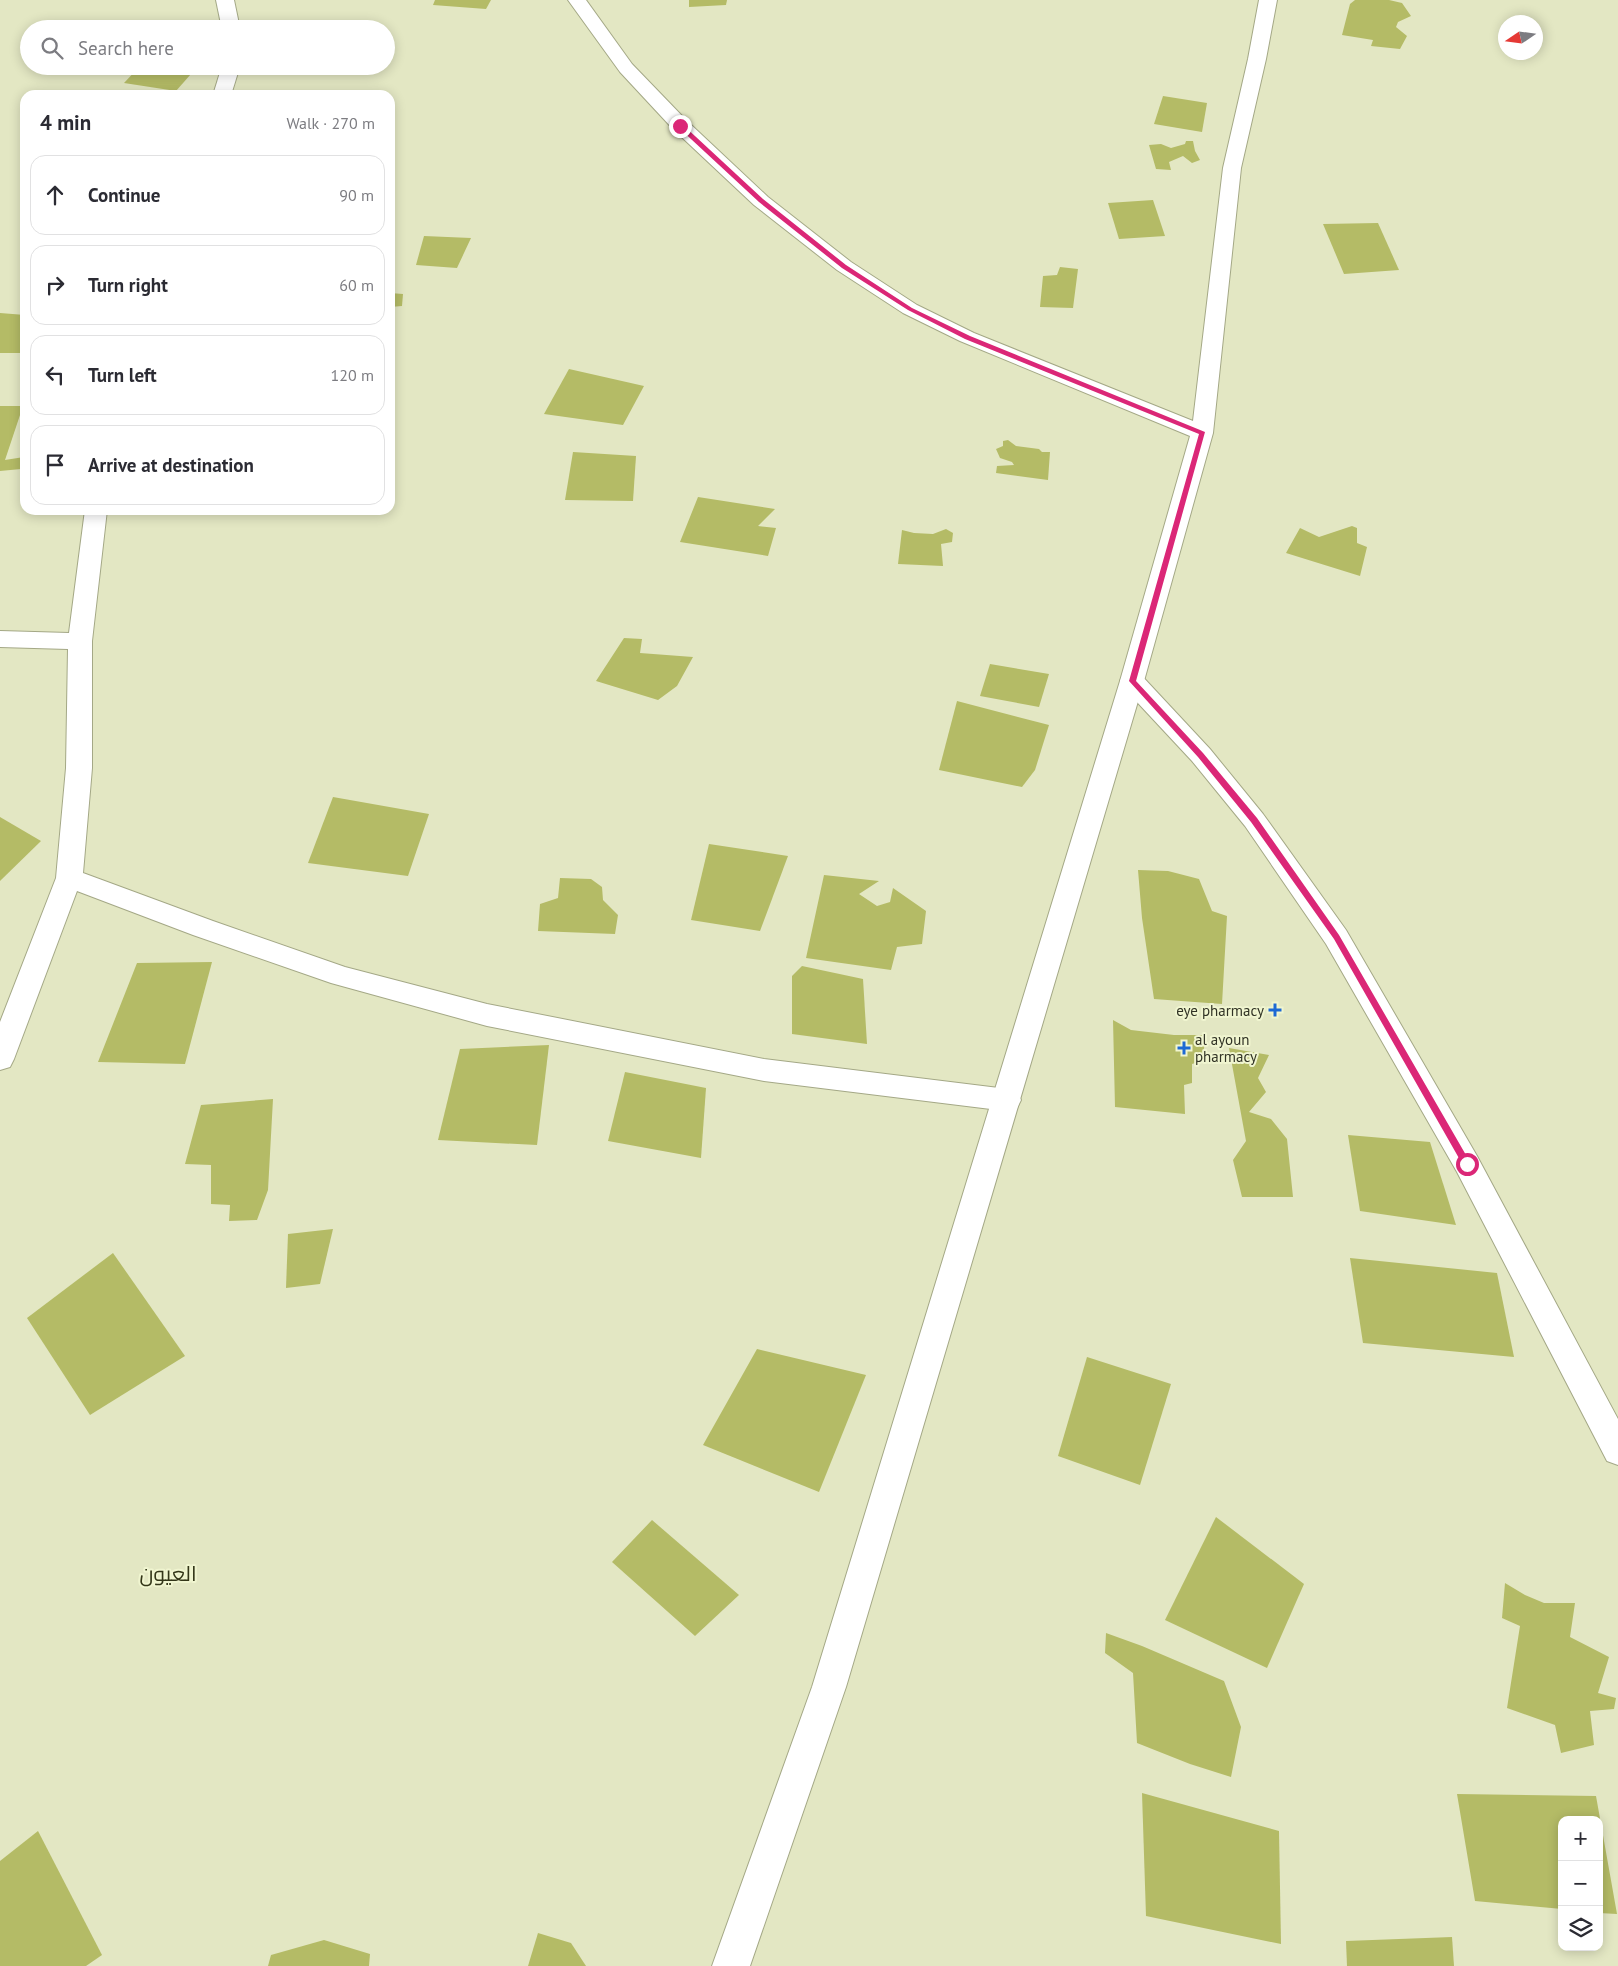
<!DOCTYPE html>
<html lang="en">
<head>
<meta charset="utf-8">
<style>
	body { margin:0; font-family:"PT Sans",Cairo,sans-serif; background:#f2f2f3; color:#2b2b33 }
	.controls { position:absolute; right:15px; bottom:15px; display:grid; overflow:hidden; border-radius:10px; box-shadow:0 2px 12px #0003 }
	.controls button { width:45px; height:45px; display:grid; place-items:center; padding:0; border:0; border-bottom:1px solid #e1e1e2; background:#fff; color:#2b2b33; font:25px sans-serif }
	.compass { position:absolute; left:1498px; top:15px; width:45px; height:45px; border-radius:50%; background:#fff; box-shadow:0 2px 12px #0003; rotate:257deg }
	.stop { position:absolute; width:15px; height:15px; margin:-11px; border:4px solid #db2777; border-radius:50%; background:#fff }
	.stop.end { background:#db2777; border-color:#fff; box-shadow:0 1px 5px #0008 }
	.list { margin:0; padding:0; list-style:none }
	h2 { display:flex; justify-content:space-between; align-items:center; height:65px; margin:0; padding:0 20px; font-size:21px }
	h2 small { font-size:16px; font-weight:400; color:#7c7c81 }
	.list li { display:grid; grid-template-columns:32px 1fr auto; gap:15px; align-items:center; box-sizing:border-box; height:80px; margin:0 10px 10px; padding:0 10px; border:1px solid #e1e1e2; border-radius:15px }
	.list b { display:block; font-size:19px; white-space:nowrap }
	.list em { font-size:16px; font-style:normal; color:#7c7c81 }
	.icon { flex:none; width:28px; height:28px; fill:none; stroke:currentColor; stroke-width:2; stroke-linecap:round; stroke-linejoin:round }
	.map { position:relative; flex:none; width:1618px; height:1966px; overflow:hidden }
	.search { position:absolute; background:#fff; box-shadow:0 2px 12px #0003; left:20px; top:20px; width:375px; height:55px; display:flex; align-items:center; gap:12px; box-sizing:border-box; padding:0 18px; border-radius:28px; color:#7c7c81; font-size:19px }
	.panel { position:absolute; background:#fff; box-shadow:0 2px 12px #0003; left:20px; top:90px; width:375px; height:425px; border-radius:15px }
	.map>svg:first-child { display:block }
	.building { fill:#b4bb66 }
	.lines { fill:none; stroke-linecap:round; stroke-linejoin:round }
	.street-casing { stroke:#a4a886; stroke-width:2 }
	.secondary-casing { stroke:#a4a886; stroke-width:2 }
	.street { fill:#fff; fill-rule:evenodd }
	.secondary { fill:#fff; fill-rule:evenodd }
	.route { fill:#db2777 }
	.poi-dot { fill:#1d69d4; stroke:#f0f5d0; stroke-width:2 }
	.labels { text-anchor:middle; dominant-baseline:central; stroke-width:4; stroke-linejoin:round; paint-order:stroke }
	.poi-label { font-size:15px; fill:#313325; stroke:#f0f5d0; text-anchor:end }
	.near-quarter-label { font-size:21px; fill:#333618; stroke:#f0f5d0 }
</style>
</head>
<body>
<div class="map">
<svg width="1618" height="1966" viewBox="0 0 1618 1966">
	<rect width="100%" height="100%" fill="#e3e7c3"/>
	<!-- building -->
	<g class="building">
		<polygon points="435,0 491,0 486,9 433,5"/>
		<polygon points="689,0 727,0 726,5 689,7"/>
		<polygon points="1355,0 1389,0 1402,3 1411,16 1398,22 1396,27 1407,36 1400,49 1371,46 1373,40 1342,35 1350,4"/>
		<polygon points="140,66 198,66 176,91 124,83"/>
		<polygon points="1163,96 1207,103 1202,132 1154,124"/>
		<polygon points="1186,141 1193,141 1195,151 1200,160 1192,163 1183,156 1169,162 1171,170 1156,169 1149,145 1161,144 1171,148 1185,144"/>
		<polygon points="1153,200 1165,236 1119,239 1108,203"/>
		<polygon points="1378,223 1399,270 1344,274 1323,224"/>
		<polygon points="424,236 471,238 457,268 416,265"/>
		<polygon points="1060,267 1078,269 1073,308 1040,307 1043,276 1057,275"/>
		<polygon points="390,293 403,294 402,306 390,307"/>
		<polygon points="0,313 25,315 25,353 0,353"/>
		<polygon points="569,369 644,386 623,425 544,414"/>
		<polygon points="0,406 23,406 5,460 24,457 21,469 0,471"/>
		<polygon points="1008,440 1016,446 1039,449 1042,452 1050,452 1048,480 996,473 997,466 1014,465 1012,462 1000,458 996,449 1003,446 1003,441"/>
		<polygon points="573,452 636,456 633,501 565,500"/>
		<polygon points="698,497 775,509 758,526 776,528 768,556 680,542"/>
		<polygon points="1352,526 1357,528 1357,543 1367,547 1360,576 1286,553 1300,528 1319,537"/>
		<polygon points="946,529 953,533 952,542 941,544 943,566 898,564 902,530 914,533 933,534"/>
		<polygon points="624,638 642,639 640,653 693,657 677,686 658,700 596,681"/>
		<polygon points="990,664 1049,674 1039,707 980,696"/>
		<polygon points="957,701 1049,725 1035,770 1022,787 939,770"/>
		<polygon points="333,797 429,814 408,876 308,863"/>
		<polygon points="0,817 41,841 0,881"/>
		<polygon points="709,844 788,856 760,931 691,920"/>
		<polygon points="1138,870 1168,871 1199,879 1212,911 1227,916 1222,1004 1154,999 1142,918"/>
		<polygon points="824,875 879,881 859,894 877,906 890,902 893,888 926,911 922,944 897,947 891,970 806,958"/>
		<polygon points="560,878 591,879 602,887 603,900 618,915 615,934 538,931 540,904 558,898"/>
		<polygon points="212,962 185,1064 98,1062 137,963"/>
		<polygon points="802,966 863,979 867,1044 792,1034 792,976"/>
		<polygon points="1113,1020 1131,1030 1174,1035 1206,1035 1202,1061 1192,1064 1192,1083 1184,1085 1185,1114 1115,1107"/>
		<polygon points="549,1045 537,1145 438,1140 460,1049"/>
		<polygon points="1229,1048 1269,1055 1258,1078 1266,1092 1249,1112 1271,1119 1287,1139 1293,1197 1242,1197 1233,1160 1246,1141"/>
		<polygon points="625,1072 706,1088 701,1158 608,1141"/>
		<polygon points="273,1099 268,1190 257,1220 229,1221 230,1205 211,1204 211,1165 185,1164 201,1105"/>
		<polygon points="1348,1135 1430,1142 1456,1225 1360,1211"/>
		<polygon points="333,1229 320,1284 286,1288 288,1234"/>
		<polygon points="113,1253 185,1356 90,1415 27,1318"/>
		<polygon points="1350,1258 1497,1273 1514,1357 1363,1343"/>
		<polygon points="757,1349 866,1375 819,1492 703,1445"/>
		<polygon points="1087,1357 1171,1384 1140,1485 1058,1456"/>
		<polygon points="1216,1517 1304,1584 1267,1668 1165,1620"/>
		<polygon points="652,1520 739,1595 695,1636 612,1562"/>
		<polygon points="1505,1583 1525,1595 1544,1603 1575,1603 1570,1637 1609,1657 1598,1693 1616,1698 1614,1709 1590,1711 1594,1745 1561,1753 1555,1725 1507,1708 1520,1626 1502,1618"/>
		<polygon points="1106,1633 1142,1646 1224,1681 1241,1727 1231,1777 1190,1764 1137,1743 1133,1673 1105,1653"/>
		<polygon points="1142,1793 1279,1831 1281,1944 1146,1916"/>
		<polygon points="1457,1794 1596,1796 1617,1914 1599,1913 1599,1820 1562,1820 1562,1909 1475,1901"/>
		<polygon points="38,1831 102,1955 86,1966 0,1966 0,1861"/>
		<polygon points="538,1933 571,1943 586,1966 528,1966"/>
		<polygon points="1452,1937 1454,1966 1347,1966 1346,1941"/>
		<polygon points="324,1940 370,1954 369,1966 268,1966 271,1955"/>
	</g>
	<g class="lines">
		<defs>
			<g id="street">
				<polygon points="216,0 234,0 240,29 222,29"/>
				<polygon points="222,66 240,66 231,95 213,95"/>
				<polygon points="85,510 107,510 92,641 92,768 83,873 213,921 345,967 487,1004 764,1059 1007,1089 1017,1092 1021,1100 1017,1108 1007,1111 764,1081 487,1026 331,983 193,935 77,891 14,1059 10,1067 0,1070 0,1022 56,878 66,768 68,649 0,647 0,631 69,633"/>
				<polygon points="1132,673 1141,675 1210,749 1263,814 1346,930 1477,1156 1618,1419 1618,1465 1607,1461 1457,1172 1326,944 1245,826 1192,761 1123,687 1120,681 1123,675"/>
			</g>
			<polygon id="secondary" points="568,0 586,0 632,64 687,121 768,197 851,262 917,305 974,333 1193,421 1223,168 1248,59 1259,0 1277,0 1266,59 1241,168 1213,433 1144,681 846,1687 750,1966 712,1966 812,1687 1120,681 1190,436 960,341 903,313 837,270 754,205 673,129 620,72"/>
		</defs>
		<!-- street casing -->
		<use href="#street" class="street-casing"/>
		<!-- secondary casing -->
		<use href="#secondary" class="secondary-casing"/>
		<!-- street -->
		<use href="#street" class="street"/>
		<!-- secondary -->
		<use href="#secondary" class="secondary"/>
	</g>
	<!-- route -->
	<polygon class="route" points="678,124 682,124 763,199 846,265 912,308 970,336 1205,432 1136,681 1203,753 1257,818 1339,935 1470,1162 1470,1167 1464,1167 1334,939 1251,822 1198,757 1129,681 1199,434 965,339 908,310 842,268 759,202 678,127"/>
	<!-- markers -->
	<g class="poi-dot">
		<path d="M1272.5 1002.5h5v5h5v5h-5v5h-5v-5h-5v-5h5z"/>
		<path d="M1181.5 1040.5h5v5h5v5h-5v5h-5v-5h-5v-5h5z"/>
	</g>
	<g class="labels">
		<!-- poi labels -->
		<g class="poi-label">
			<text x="1264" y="1010">eye pharmacy</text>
			<text x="1195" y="1039" text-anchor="start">al ayoun<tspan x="1195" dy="17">pharmacy</tspan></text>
		</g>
		<!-- near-quarter labels -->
		<g class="near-quarter-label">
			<text x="168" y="1573">العيون</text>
		</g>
	</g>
</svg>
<div class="controls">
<button>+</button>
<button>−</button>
<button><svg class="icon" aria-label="layers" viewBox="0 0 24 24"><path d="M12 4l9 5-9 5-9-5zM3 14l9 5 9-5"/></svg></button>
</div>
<svg class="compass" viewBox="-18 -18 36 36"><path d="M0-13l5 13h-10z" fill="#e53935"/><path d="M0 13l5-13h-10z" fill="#7c7c81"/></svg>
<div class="stop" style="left:1467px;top:1164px"></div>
<div class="stop end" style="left:680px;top:126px"></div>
<div class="search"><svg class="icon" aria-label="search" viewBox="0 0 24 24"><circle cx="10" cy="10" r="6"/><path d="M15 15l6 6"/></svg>Search here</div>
<section class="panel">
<h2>4 min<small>Walk · 270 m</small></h2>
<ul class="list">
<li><svg class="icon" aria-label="ahead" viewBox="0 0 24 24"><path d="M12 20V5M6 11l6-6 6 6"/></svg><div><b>Continue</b></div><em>90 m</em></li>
<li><svg class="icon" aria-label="right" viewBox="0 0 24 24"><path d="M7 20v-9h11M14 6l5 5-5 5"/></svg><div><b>Turn right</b></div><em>60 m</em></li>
<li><svg class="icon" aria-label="left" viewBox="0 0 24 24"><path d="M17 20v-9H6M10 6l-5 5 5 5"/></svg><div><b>Turn left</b></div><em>120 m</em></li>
<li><svg class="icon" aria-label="arrive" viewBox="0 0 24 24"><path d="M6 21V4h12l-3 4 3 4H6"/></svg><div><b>Arrive at destination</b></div></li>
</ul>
</section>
</div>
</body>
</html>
